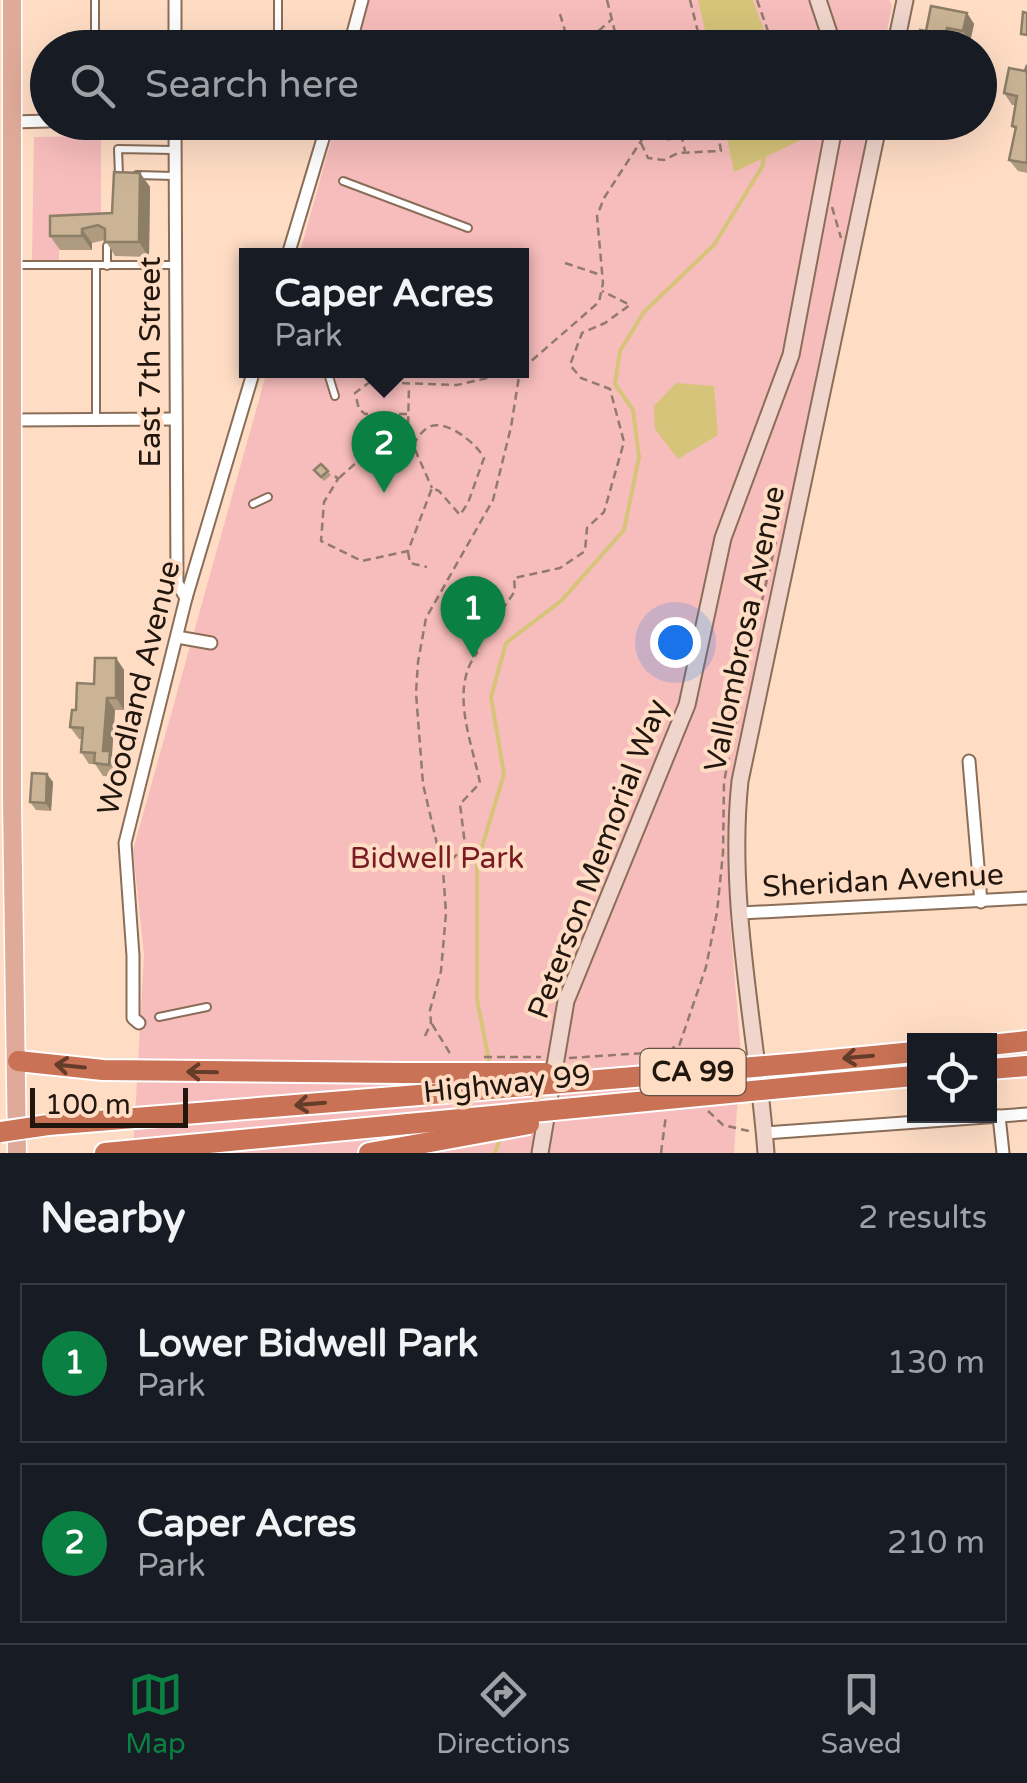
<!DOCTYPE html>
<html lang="en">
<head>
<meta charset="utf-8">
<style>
	body { margin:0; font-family:"Varela Round",sans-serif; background:#20242c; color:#f1f3f6 }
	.controls { position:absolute; right:30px; bottom:30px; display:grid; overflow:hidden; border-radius:0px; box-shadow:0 10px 40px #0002 }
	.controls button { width:90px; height:90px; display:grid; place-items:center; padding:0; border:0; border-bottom:2px solid #363941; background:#171b24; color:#f1f3f6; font:50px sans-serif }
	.scale { position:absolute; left:30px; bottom:25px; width:158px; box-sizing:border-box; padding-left:10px; border:5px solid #22170e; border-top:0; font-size:28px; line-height:35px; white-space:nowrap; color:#22170e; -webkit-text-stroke:8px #ffddc5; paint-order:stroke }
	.you { position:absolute; left:675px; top:642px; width:35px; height:35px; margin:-25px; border:8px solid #fff; border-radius:50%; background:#1a73e8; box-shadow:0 0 0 15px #1a73e833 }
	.badge { display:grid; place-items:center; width:65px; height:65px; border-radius:50%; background:#0b8043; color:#fff; font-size:32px; font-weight:700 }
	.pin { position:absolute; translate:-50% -82px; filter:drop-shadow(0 2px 5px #0008) }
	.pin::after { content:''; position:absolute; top:52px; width:35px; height:30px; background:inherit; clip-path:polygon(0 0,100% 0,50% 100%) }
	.popup { position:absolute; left:239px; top:248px; width:290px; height:130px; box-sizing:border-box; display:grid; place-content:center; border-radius:0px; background:#171b24; filter:drop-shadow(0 2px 8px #0005); font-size:32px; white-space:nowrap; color:#9ea1a6 }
	.popup b { font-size:38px; color:#f1f3f6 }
	.popup::after { content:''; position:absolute; left:50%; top:100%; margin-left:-20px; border:20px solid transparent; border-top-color:#171b24 }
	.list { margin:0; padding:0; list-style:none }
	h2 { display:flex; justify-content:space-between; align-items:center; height:130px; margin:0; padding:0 40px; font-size:42px }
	h2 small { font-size:32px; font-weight:400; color:#9ea1a6 }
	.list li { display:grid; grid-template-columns:65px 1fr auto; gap:30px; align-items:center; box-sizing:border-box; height:160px; margin:0 20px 20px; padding:0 20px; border:2px solid #363941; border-radius:0px }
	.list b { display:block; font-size:38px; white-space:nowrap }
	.list p { margin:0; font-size:32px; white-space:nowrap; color:#9ea1a6 }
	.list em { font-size:32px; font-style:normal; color:#9ea1a6 }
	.icon { flex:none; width:55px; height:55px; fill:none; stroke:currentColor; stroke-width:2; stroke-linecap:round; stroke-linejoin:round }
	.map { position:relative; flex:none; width:1027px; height:1153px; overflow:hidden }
	.search { position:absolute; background:#171b24; box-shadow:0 10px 40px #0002; left:30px; right:30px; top:30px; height:110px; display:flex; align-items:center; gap:25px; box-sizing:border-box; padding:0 35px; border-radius:55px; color:#9ea1a6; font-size:38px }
	.sheet { height:490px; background:#171b24 }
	nav { display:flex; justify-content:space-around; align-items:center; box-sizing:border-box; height:140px; border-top:2px solid #363941; background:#171b24; font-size:28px; color:#9ea1a6 }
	nav a { display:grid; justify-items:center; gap:5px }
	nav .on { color:#0b8043 }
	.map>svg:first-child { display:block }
	.green { fill:#f7bdbc }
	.water { fill:#d6c47a }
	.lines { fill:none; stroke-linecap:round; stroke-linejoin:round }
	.stream { stroke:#d6c47a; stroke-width:4 }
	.lane-casing { stroke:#8b6e58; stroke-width:10 }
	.street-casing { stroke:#8b6e58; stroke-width:15 }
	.secondary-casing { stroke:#8b6e58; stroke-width:19 }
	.primary-casing { stroke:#fff; stroke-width:21 }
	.highway-casing { stroke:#fff; stroke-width:24 }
	.path { stroke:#927b6b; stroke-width:2.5; stroke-dasharray:8 5; stroke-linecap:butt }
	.lane { stroke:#fff; stroke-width:6 }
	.street { stroke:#fff; stroke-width:11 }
	.secondary { stroke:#efd5cc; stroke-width:15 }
	.primary { stroke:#dfaa99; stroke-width:18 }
	.highway { stroke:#c97255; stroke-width:20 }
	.highway-bridge-casing { stroke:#fff; stroke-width:24; stroke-linecap:butt }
	.highway-bridge { stroke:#c97255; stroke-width:20 }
	.wall { fill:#ae9b80 }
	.shaded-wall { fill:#8d7e68 }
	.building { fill:#cab495; stroke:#8d7e68; stroke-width:2.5 }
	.oneway { stroke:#653b2a }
	.labels { text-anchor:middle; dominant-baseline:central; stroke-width:8; stroke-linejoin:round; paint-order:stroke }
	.shield { fill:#ffddc5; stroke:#645245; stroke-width:2.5 }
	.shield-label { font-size:28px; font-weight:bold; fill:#22170e }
	.street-label { font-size:30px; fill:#22170e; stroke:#ffddc5 }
	.park-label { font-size:30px; fill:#781b25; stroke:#ffddc5 }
</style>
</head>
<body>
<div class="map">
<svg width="1027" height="1153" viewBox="0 0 1027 1153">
	<rect width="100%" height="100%" fill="#ffddc5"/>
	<!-- green -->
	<g class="green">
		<polygon points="368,0 889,0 892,5 884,47 356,48"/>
		<polygon points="336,123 871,123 730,790 730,921 741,1053 734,1153 133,1153 144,955 133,850 267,371 522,370 522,255 299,255"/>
		<polygon points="101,136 101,225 59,229 59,260 32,260 34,137"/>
	</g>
	<!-- water -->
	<g class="water">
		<polygon points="698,0 753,0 770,47 709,47"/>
		<polygon points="724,123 797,123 803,139 734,172"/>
		<polygon points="676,383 714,386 718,435 678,459 655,429 654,406"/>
	</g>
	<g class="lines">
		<!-- stream -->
		<g class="stream">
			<polyline points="490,1066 477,999 477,863 504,774 491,697 506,643 561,601 624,530 639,457 633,410 615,384 620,351 644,312 714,245 762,167 765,153"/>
			<polyline points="495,1153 500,1139"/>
		</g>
		<defs>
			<g id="lane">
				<polyline points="95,0 95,48"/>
				<polyline points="278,0 278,48"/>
				<polyline points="119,175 118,149 173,150"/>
				<polyline points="137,175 174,176"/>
				<polyline points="343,181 468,228"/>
				<polyline points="107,246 107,266"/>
				<polyline points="15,265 174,265"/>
				<polyline points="96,265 96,419"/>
				<polyline points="327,370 335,396"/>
				<polyline points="253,504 268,497"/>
				<polyline points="159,1017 207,1007"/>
			</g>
			<g id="street">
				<polyline points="175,48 175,0"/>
				<polyline points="349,48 362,0"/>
				<polyline points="13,122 48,121"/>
				<polyline points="175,122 177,583 186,598"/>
				<polyline points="288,255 328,122"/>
				<polyline points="13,420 175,419"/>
				<polyline points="177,637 211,643"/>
				<polyline points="969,761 981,902"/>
				<polyline points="741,913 1027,898"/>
				<polyline points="139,1023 133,1018 133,956 125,843 186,598 254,370"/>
				<polyline points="999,1116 1003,1153"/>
				<polyline points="765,1133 1027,1114"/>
			</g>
			<g id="secondary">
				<polyline points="818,0 834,48"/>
				<polyline points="895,48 905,0"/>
				<polyline points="540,1153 566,1001 687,705 723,538 791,355 835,122"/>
				<path d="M766,1153C757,1031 727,904 740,781L879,122"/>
			</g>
			<polyline id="primary" points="12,0 12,800 17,1153"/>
			<g id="highway">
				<polyline points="990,1045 1027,1041"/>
				<polyline points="18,1061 103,1070 404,1073"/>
				<polyline points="801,1063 914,1052"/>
				<polyline points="990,1069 1027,1066"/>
				<polyline points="803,1086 914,1076"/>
				<polyline points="48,1125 407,1096"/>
				<polyline points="105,1153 408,1124"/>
				<polyline points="369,1153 408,1146"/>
			</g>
		</defs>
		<!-- lane casing -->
		<use href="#lane" class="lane-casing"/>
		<!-- street casing -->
		<use href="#street" class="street-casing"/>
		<!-- secondary casing -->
		<use href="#secondary" class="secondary-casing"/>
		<!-- primary casing -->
		<use href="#primary" class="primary-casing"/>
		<!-- highway casing -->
		<use href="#highway" class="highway-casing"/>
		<!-- path -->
		<g class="path">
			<polyline points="607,0 619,48"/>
			<polyline points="690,0 702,48"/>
			<polyline points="757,0 774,48"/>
			<polyline points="560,14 570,48"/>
			<polyline points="579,48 611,20"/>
			<polyline points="809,122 818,133"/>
			<polyline points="681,134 685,151"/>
			<polyline points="641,143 648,158 664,160 678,153 721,151 716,122"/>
			<polyline points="832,207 841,238"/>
			<polyline points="565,263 601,275"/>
			<polyline points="522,369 599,302 603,283 597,216 604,198 643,138 645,122"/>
			<polyline points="407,414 365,414 359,409 355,393 370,382 457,385 518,371"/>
			<path d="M335,476L338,479L324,502L321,541L362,561L408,551L432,488L439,491L460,515L468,503L484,458C477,444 446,418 429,427C422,430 417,439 413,445L432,488"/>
			<polyline points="339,478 357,462 413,445 408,428 409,386"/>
			<polyline points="408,552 410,563 427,567"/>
			<path d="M443,870L465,845L460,804L480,783C472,742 449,689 477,653L470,635L494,622L515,591L514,578L560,568L585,551L587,528L604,512L624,442L610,389L581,378L570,365L582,333L605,323L630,305L602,291"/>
			<polyline points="432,1024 451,1055"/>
			<polyline points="425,1036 431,1023 430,1010 441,971 446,913 443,870 423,784 416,693 418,662 426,618 493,500 511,427 520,370"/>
			<polyline points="484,1057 541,1057"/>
			<polyline points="569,1058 659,1052 675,1047"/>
			<polyline points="675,1058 706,967 717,912 723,853 724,782 750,650 777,538"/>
			<polyline points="708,1111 723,1125 753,1132"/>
			<polyline points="661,1153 666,1115"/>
		</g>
		<!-- lane -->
		<use href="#lane" class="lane"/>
		<!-- street -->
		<use href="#street" class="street"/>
		<!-- secondary -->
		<use href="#secondary" class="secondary"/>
		<!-- primary -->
		<use href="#primary" class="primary"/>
		<!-- highway -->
		<use href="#highway" class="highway"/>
		<defs>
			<g id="highway-bridge">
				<polyline points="404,1073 545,1073"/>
				<polyline points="407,1096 801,1063"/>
				<polyline points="408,1124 803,1086"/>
				<polyline points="0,1132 48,1125"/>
				<polyline points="408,1146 529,1124"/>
			</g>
		</defs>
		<!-- highway-bridge casing -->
		<use href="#highway-bridge" class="highway-bridge-casing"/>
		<!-- highway-bridge -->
		<use href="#highway-bridge" class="highway-bridge"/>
	</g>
	<!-- wall -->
	<g class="wall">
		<polygon points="967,13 974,24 970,42 954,38 952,48 920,48 917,43 926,31"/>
		<polygon points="1027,65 1027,173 1018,171 1009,160 1016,131 1012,126 1016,105 1012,105 1004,93 1025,71"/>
		<polygon points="654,122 679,122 682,127 679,138 668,141 659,133 653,125"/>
		<polygon points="140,173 150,187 149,257 115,256 105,240 92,243 92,250 60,250 50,236 112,213"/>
		<polygon points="321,464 331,475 324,481 314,470"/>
		<polygon points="116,658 124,670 124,710 115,710 112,754 119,764 118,777 103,776 95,764 89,764 81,752 82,739 79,739 70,727 76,710 94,684"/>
		<polygon points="53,782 51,811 36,810 30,802"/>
	</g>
	<!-- shaded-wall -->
	<g class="shaded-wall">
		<polygon points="967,13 974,24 970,42 963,31"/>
		<polygon points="947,28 954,38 952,48 942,48"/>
		<polygon points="675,122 679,122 682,127 679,138 673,130"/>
		<polygon points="140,173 150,187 149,257 139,242"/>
		<polygon points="82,229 92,243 92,250 82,236"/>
		<polygon points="116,658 124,670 124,710 116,698"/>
		<polygon points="107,698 115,710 112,754 119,764 118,777 103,751"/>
		<polygon points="47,774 53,782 51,811 46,803"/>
	</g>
	<!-- building -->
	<g class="building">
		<polygon points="931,6 967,13 963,31 947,28 942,48 917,43 920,30 926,31"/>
		<polygon points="1023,12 1027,13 1027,35 1021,34"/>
		<polygon points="1027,65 1027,163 1009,160 1016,127 1012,126 1017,96 1004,93 1009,68 1025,71"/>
		<polygon points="654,122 675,122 673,130 662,133 653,125"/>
		<polygon points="114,172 140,173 139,242 105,242 105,229 98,225 82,229 82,236 50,236 50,216 112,213"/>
		<polygon points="321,464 328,471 321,477 314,470"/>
		<polygon points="95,658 116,658 116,698 107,698 103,751 110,751 109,765 94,763 95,753 81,752 83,728 70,727 72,710 76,710 77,683 94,684"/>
		<polygon points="32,773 47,774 46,803 30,802"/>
	</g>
	<!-- one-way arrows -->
	<defs><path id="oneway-shaft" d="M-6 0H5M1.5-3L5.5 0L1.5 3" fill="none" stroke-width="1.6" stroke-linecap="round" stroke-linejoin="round" transform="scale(2.5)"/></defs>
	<g class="oneway">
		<use href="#oneway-shaft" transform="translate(858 1057) rotate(175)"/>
		<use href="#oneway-shaft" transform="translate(70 1066) rotate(-174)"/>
		<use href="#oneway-shaft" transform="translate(202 1072) rotate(-179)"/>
		<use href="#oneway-shaft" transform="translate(310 1104) rotate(175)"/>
	</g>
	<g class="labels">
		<!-- shield labels -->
		<rect class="shield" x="640.5" y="1049" width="105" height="46" rx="8"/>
		<g class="shield-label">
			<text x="693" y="1072">CA 99</text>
		</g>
		<!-- street labels -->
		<g class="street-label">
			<text transform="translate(150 362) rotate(-90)">East 7th Street</text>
			<text transform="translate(745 629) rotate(-78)">Vallombrosa Avenue</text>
			<text transform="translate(139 688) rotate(-76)">Woodland Avenue</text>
			<text transform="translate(598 859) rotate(-69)">Peterson Memorial Way</text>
			<text transform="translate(883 881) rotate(-3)">Sheridan Avenue</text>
			<text transform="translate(507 1084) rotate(-6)">Highway 99</text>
		</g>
		<!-- park labels -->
		<g class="park-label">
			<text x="437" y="858">Bidwell Park</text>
		</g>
	</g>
</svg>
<div class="controls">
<button><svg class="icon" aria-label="locate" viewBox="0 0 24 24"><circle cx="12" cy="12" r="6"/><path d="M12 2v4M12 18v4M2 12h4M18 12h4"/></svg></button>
</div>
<div class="scale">100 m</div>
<div class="you"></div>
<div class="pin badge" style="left:473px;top:658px">1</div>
<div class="pin badge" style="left:384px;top:493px">2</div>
<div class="popup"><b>Caper Acres</b>Park</div>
<div class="search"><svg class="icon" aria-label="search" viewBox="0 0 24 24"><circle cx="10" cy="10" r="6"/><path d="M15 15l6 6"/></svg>Search here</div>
</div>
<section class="sheet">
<h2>Nearby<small>2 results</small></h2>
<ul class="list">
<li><span class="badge">1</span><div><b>Lower Bidwell Park</b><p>Park</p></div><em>130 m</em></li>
<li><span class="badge">2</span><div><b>Caper Acres</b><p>Park</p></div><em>210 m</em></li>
</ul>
</section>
<nav>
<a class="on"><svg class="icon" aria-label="map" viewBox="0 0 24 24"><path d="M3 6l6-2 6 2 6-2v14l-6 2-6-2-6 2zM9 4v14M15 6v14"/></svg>Map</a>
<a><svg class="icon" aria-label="directions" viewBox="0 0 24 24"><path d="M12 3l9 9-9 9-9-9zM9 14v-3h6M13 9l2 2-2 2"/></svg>Directions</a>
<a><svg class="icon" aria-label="saved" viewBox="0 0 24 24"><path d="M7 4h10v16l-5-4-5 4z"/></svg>Saved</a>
</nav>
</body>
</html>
